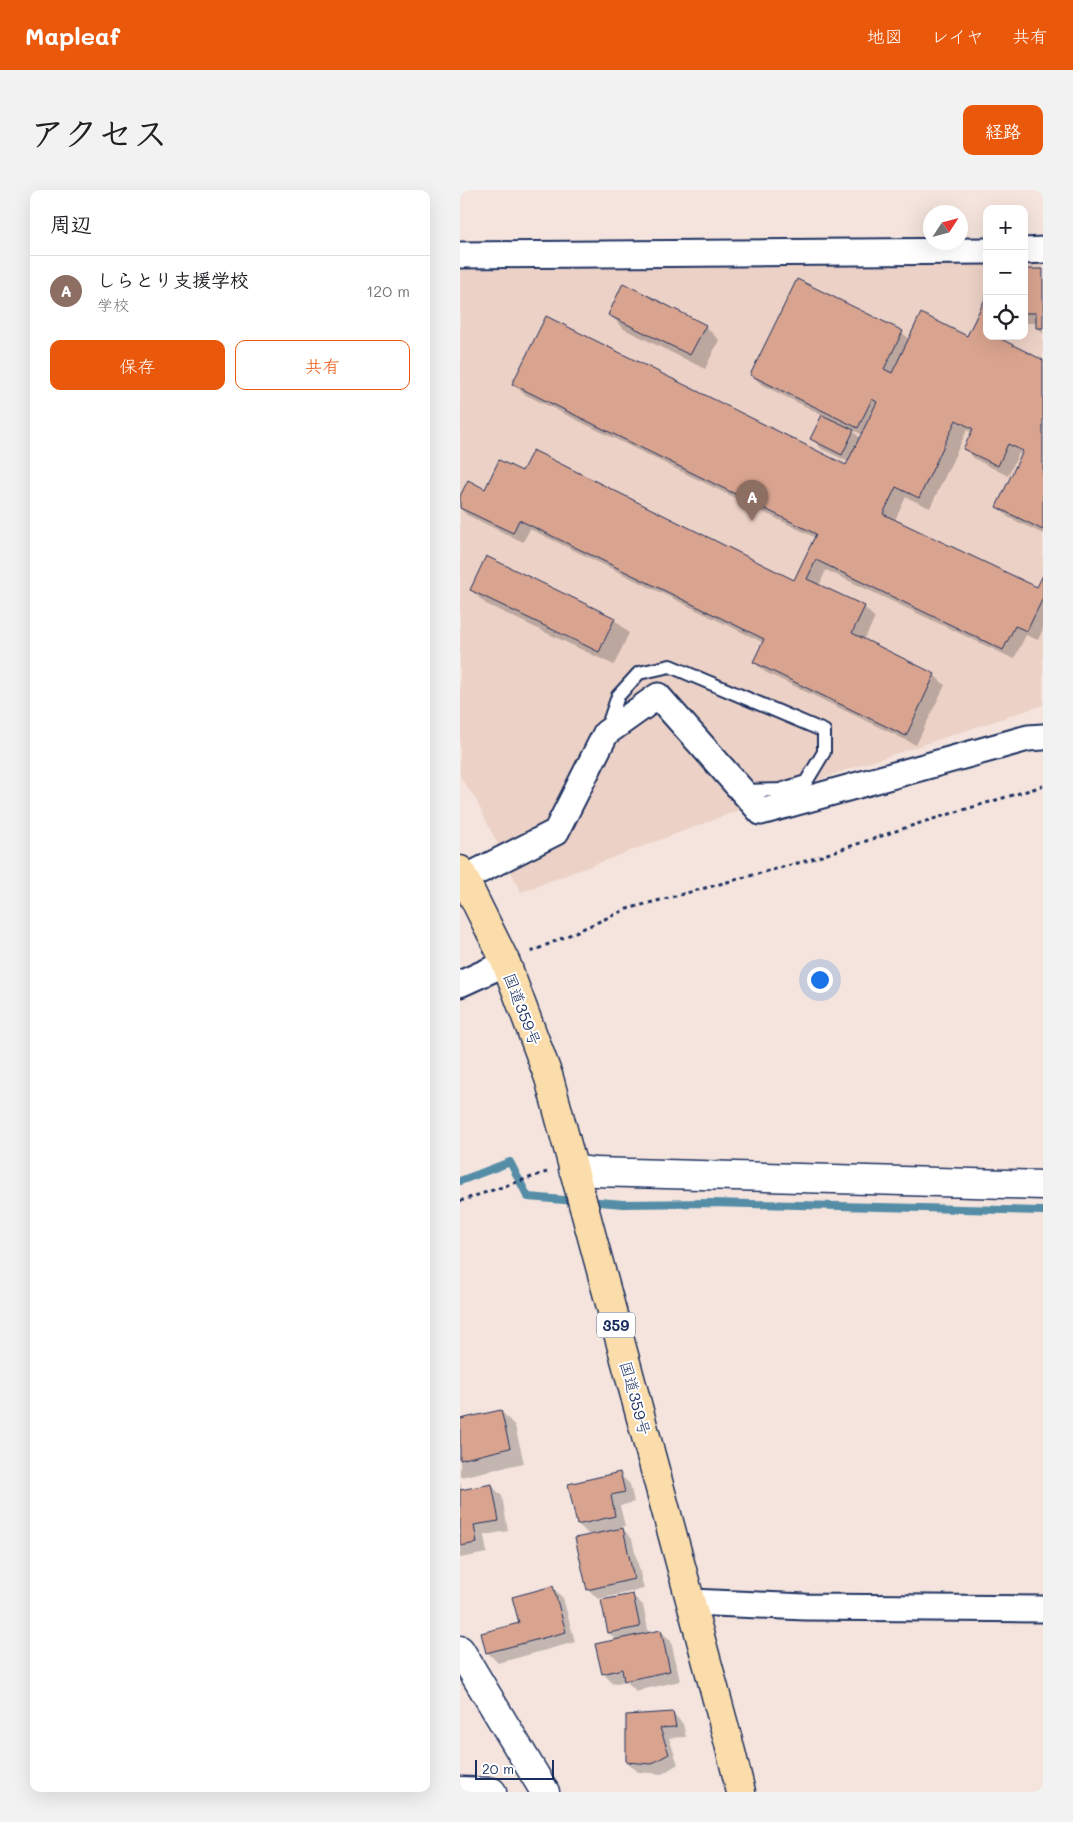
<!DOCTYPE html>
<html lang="ja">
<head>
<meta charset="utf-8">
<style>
	body { margin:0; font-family:Mali,"Klee One",sans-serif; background:#f2f2f2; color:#202124 }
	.controls { position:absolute; right:15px; top:15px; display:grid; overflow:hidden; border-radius:10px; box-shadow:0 5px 20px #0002 }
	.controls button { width:45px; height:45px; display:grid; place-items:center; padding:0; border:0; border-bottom:1px solid #e0e0e0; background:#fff; color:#202124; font:25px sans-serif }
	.compass { position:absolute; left:463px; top:15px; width:45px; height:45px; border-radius:50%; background:#fff; box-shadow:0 5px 20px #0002; rotate:54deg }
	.scale { position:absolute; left:15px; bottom:12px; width:79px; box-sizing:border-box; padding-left:5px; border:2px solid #1b2f5e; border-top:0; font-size:14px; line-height:18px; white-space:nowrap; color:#1b2f5e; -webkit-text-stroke:4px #fff; paint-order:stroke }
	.you { position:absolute; left:359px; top:789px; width:18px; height:18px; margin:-12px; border:4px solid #fff; border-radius:50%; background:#1a73e8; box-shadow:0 0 0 8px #1a73e833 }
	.badge { display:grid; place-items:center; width:32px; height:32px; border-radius:50%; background:#ea580c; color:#fff; font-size:16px; font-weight:700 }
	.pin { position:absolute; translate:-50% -41px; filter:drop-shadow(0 1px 2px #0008) }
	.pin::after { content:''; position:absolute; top:26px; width:18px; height:15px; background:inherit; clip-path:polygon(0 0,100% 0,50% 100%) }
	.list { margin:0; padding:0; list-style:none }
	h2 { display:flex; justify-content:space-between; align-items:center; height:65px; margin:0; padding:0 20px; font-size:21px }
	h2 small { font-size:16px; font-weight:400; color:#757577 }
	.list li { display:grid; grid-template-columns:32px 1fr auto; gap:15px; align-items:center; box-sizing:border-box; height:70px; padding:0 20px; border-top:1px solid #e0e0e0 }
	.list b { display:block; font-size:19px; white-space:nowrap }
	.list p { margin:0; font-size:16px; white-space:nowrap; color:#757577 }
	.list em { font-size:16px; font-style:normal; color:#757577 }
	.actions { display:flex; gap:10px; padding:15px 20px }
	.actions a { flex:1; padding:11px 0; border:1px solid #ea580c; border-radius:10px; text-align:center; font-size:18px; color:#ea580c }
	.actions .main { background:#ea580c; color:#fff }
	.icon { flex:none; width:28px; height:28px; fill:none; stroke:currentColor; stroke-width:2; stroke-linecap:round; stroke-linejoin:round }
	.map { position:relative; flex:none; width:583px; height:1602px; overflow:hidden; border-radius:10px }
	header { display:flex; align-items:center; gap:30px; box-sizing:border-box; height:70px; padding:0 25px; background:#ea580c; color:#fff }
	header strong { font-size:24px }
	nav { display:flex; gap:28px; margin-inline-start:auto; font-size:18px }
	.intro { display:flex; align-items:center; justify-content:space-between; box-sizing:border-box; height:120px; padding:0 30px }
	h1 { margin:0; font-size:35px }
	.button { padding:12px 22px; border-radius:10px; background:#ea580c; color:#fff; font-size:18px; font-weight:700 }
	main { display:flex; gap:30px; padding:0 30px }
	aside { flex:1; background:#fff; border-radius:10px; box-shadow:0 5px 20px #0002 }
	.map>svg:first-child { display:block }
	.built { fill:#ecd1c6 }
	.shadow { fill:#0003; fill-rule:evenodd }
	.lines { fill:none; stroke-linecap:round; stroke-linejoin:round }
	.stream { stroke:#558da7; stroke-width:8 }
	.building { fill:#d9a48f; stroke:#1b2f5e }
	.lane-casing { stroke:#1b2f5e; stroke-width:16 }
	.street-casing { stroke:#1b2f5e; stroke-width:29 }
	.secondary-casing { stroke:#1b2f5e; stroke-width:31 }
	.highway-casing { stroke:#1b2f5e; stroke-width:31 }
	.path { stroke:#1b2f5e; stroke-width:3; stroke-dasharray:4 4; stroke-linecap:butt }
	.lane { stroke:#fff; stroke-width:12 }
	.street { stroke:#fff; stroke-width:25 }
	.secondary { stroke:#fff; stroke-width:28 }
	.highway { stroke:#fbddab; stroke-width:28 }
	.labels { text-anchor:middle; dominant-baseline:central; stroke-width:4; stroke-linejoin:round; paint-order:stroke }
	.shield { fill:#fff; stroke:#5f6d8e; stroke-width:1 }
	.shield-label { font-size:15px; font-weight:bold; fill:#1b2f5e }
	.street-label { font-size:16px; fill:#1b2f5e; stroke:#fff }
</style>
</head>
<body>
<header>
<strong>Mapleaf</strong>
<nav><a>地図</a><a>レイヤ</a><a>共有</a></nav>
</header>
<div class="intro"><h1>アクセス</h1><a class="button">経路</a></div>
<main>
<aside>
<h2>周辺<small></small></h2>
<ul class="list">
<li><span class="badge" style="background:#8d6e63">A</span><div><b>しらとり支援学校</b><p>学校</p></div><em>120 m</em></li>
</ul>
<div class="actions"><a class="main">保存</a><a>共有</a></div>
</aside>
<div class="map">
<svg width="583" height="1602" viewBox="0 0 583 1602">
	<rect width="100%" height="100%" fill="#f4e4dd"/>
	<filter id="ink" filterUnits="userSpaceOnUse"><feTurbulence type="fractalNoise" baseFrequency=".02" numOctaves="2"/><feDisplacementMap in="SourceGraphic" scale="10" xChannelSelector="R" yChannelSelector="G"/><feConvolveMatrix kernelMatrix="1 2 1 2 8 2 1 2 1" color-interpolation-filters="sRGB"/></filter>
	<g filter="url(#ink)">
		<!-- built -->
		<polygon class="built" points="564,74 583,74 583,515 383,581 61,702 15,608 0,587 0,80 527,75 527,146 564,146"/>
		<!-- shadow -->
		<g class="shadow">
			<polygon points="564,80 583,81 583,144 577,137 577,133 564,133"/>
			<polygon points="149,124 245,136 259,150 245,179 164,139"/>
			<path d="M442,142L449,149L542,146L540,150L583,171V344L548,327L538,317L562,265L559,263L548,286L515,269L505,259L513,243L507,240L470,318L446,307L435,330L578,399L583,388V439L578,450L566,445L554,469L366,380L359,396L404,417L415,428L404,450L474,485L485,495L456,555L305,482L294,472L304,453L70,339L63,352L7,325L0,318V309L25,300L63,283L334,391L356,348L64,204L54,194L387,277L389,272L362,259L352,249L363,225L302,195L292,185ZM391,239L403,245L401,249Z"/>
			<polygon points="11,400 154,429 169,443 154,475 26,414"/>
			<polygon points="41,1221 55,1236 64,1273 0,1287 0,1230"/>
			<polygon points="159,1284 170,1294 174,1312 160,1316 165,1336 161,1337 172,1349 184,1399 138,1409 128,1399 130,1346 118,1334"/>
			<polygon points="0,1292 2,1301 31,1295 42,1306 48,1341 24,1345 27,1363 0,1368"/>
			<polygon points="93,1398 103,1408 115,1452 38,1473 28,1463 23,1444 60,1434"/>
			<polygon points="172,1405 183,1415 189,1444 201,1441 211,1451 220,1491 176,1501 166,1491 153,1494 143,1483 157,1451 149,1443"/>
			<polygon points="213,1523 223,1534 226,1547 209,1548 218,1574 202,1584 178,1582 167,1572"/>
		</g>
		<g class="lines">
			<!-- stream -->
			<g class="stream">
				<polyline points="0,991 50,972 68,1007 116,1011"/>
				<polyline points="127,1011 163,1014 252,1013 583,1021"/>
			</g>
		</g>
		<!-- building -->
		<g class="building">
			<polygon points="564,79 583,79 583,138 576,138 576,123 564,123"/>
			<polygon points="337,89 443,141 424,179 432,183 461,123 507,146 527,105 527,146 535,146 583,170 583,340 536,317 563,261 548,254 538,276 503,259 513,239 496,230 459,308 436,297 423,324 577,397 583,385 583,408 567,441 555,436 543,460 356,370 347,389 405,416 392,443 475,484 446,546 293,472 304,449 59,330 53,343 0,318 0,306 8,290 25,299 39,270 62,281 73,260 334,390 356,344 52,194 86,126 386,275 417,212 412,209 398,238 290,185"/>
			<polygon points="163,93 246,135 230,165 148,125"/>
			<polygon points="362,225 394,240 382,265 350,249"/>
			<polygon points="26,366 155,428 139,462 10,400"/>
			<polygon points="41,1220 50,1258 0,1270 0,1229"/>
			<polygon points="160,1282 165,1302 151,1305 155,1326 117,1335 108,1294"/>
			<polygon points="32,1294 39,1331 14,1335 17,1353 0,1356 0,1300"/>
			<polygon points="163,1338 174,1389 127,1400 115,1348"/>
			<polygon points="93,1396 106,1442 26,1463 21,1443 59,1433 52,1407"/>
			<polygon points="173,1404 180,1437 148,1443 141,1410"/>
			<polygon points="201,1440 210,1481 164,1491 162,1479 142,1484 135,1454"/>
			<polygon points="213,1522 216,1537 200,1538 209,1564 191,1574 166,1572 166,1525"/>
		</g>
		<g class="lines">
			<defs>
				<polyline id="lane" points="147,538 158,506 179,483 210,476 364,541 364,562 346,592 320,600 283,601"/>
				<g id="street">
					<polyline points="564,61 583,60"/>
					<polyline points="0,65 527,61"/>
					<polyline points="5,688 96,642 146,543 198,506 301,622 568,548 583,547"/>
					<polyline points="0,794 46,773"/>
					<polyline points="231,1412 345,1417 583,1419"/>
				</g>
				<g id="secondary">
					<polyline points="113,979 135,982 583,995"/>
					<polyline points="0,1460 85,1602"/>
					<polyline points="0,1601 32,1602"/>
				</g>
				<polyline id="highway" points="0,680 46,773 89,888 268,1550 281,1602"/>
			</defs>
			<!-- lane casing -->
			<use href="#lane" class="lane-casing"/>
			<!-- street casing -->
			<use href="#street" class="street-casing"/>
			<!-- secondary casing -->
			<use href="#secondary" class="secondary-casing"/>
			<!-- highway casing -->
			<use href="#highway" class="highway-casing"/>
			<!-- path -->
			<g class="path">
				<polyline points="71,762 167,719 349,670 463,632 583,596"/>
				<polyline points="0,1011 87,982"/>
			</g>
			<!-- lane -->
			<use href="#lane" class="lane"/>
			<!-- street -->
			<use href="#street" class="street"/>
			<!-- secondary -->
			<use href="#secondary" class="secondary"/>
			<!-- highway -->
			<use href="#highway" class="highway"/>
		</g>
	</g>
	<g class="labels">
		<!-- shield labels -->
		<rect class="shield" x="137" y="1122.5" width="38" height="25" rx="4"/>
		<g class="shield-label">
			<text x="156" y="1135">359</text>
		</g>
		<!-- street labels -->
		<g class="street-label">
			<text transform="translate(63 819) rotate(69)">国道359号</text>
			<text transform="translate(176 1208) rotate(75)">国道359号</text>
		</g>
	</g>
</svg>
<div class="controls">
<button>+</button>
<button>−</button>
<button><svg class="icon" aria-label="locate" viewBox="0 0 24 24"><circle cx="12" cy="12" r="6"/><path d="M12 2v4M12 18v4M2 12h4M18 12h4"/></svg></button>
</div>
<svg class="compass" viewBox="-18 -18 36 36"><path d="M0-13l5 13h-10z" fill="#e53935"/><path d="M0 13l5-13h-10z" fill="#757577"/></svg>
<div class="scale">20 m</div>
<div class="you"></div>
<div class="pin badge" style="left:292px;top:331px;background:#8d6e63">A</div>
</div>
</main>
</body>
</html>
